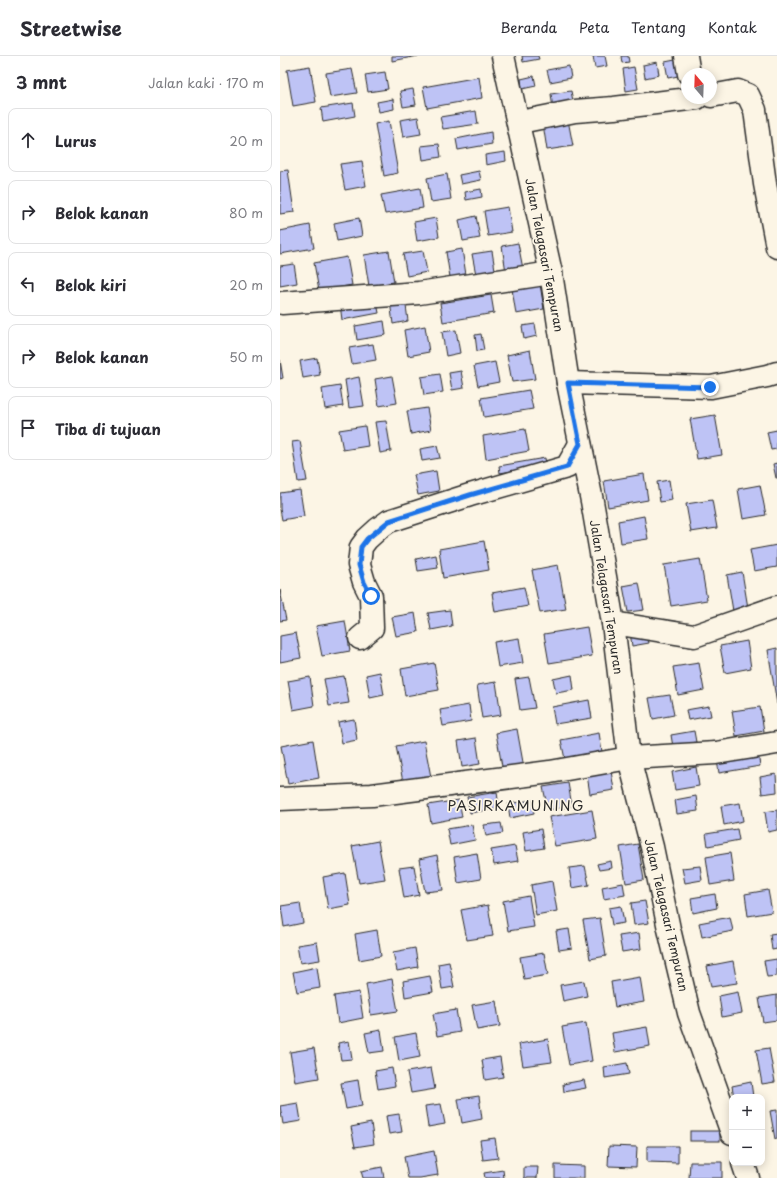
<!DOCTYPE html>
<html lang="id">
<head>
<meta charset="utf-8">
<style>
	body { margin:0; font-family:"Playpen Sans",sans-serif; background:#f7f7f7; color:#2b2b33 }
	.controls { position:absolute; right:12px; bottom:12px; display:grid; overflow:hidden; border-radius:8px; box-shadow:0 2px 10px #0003 }
	.controls button { width:36px; height:36px; display:grid; place-items:center; padding:0; border:0; border-bottom:1px solid #e1e1e2; background:#fff; color:#2b2b33; font:20px sans-serif }
	.compass { position:absolute; left:401px; top:12px; width:36px; height:36px; border-radius:50%; background:#fff; box-shadow:0 2px 10px #0003; rotate:341deg }
	.stop { position:absolute; width:12px; height:12px; margin:-9px; border:3px solid #1a73e8; border-radius:50%; background:#fff }
	.stop.end { background:#1a73e8; border-color:#fff; box-shadow:0 1px 4px #0008 }
	.list { margin:0; padding:0; list-style:none }
	h2 { display:flex; justify-content:space-between; align-items:center; height:52px; margin:0; padding:0 16px; font-size:17px }
	h2 small { font-size:13px; font-weight:400; color:#7c7c81 }
	.list li { display:grid; grid-template-columns:26px 1fr auto; gap:12px; align-items:center; box-sizing:border-box; height:64px; margin:0 8px 8px; padding:0 8px; border:1px solid #e1e1e2; border-radius:8px }
	.list b { display:block; font-size:15px; white-space:nowrap }
	.list em { font-size:13px; font-style:normal; color:#7c7c81 }
	.icon { flex:none; width:22px; height:22px; fill:none; stroke:currentColor; stroke-width:2; stroke-linecap:round; stroke-linejoin:round }
	.map { position:relative; flex:none; width:497px; height:1122px; overflow:hidden }
	header { display:flex; align-items:center; gap:24px; box-sizing:border-box; height:56px; padding:0 20px; background:#fff; border-bottom:1px solid #e1e1e2 }
	header strong { font-size:19px }
	nav { display:flex; gap:22px; margin-inline-start:auto; font-size:14px }
	main { display:flex }
	aside { flex:1; background:#fff }
	.map>svg:first-child { display:block }
	.building { fill:#bec3f5; stroke:#2b2b2b }
	.lines { fill:none; stroke-linecap:round; stroke-linejoin:round }
	.minor-casing { stroke:#2b2b2b; stroke-width:25 }
	.minor { stroke:#fcf5e5; stroke-width:22 }
	.route { stroke:#1a73e8; stroke-width:5 }
	.labels { text-anchor:middle; dominant-baseline:central; stroke-width:3.5; stroke-linejoin:round; paint-order:stroke }
	.street-label { font-size:12px; fill:#2b2b2b; stroke:#fcf5e5 }
	.quarter-label { font-size:14px; letter-spacing:1px; fill:#2b2b2b; stroke:#fcf5e5 }
</style>
</head>
<body>
<header>
<strong>Streetwise</strong>
<nav><a>Beranda</a><a>Peta</a><a>Tentang</a><a>Kontak</a></nav>
</header>
<main>
<aside>
<h2>3 mnt<small>Jalan kaki · 170 m</small></h2>
<ul class="list">
<li><svg class="icon" aria-label="ahead" viewBox="0 0 24 24"><path d="M12 20V5M6 11l6-6 6 6"/></svg><div><b>Lurus</b></div><em>20 m</em></li>
<li><svg class="icon" aria-label="right" viewBox="0 0 24 24"><path d="M7 20v-9h11M14 6l5 5-5 5"/></svg><div><b>Belok kanan</b></div><em>80 m</em></li>
<li><svg class="icon" aria-label="left" viewBox="0 0 24 24"><path d="M17 20v-9H6M10 6l-5 5 5 5"/></svg><div><b>Belok kiri</b></div><em>20 m</em></li>
<li><svg class="icon" aria-label="right" viewBox="0 0 24 24"><path d="M7 20v-9h11M14 6l5 5-5 5"/></svg><div><b>Belok kanan</b></div><em>50 m</em></li>
<li><svg class="icon" aria-label="arrive" viewBox="0 0 24 24"><path d="M6 21V4h12l-3 4 3 4H6"/></svg><div><b>Tiba di tujuan</b></div></li>
</ul>
</aside>
<div class="map">
<svg width="497" height="1122" viewBox="0 0 497 1122">
	<rect width="100%" height="100%" fill="#fcf5e5"/>
	<filter id="ink" filterUnits="userSpaceOnUse"><feTurbulence type="fractalNoise" baseFrequency=".025" numOctaves="2"/><feDisplacementMap in="SourceGraphic" scale="8" xChannelSelector="R" yChannelSelector="G"/><feConvolveMatrix kernelMatrix="1 2 1 2 8 2 1 2 1" color-interpolation-filters="sRGB"/></filter>
	<g filter="url(#ink)">
		<!-- building -->
		<g class="building">
			<polygon points="112,0 138,0 112,5"/>
			<polygon points="242,0 258,0 259,3 243,6"/>
			<polygon points="313,0 325,0 327,10 315,12"/>
			<polygon points="341,0 348,0 349,6 342,7"/>
			<polygon points="400,3 403,19 388,22 385,6"/>
			<polygon points="377,6 379,19 365,22 363,9"/>
			<polygon points="30,10 36,46 13,50 7,14"/>
			<polygon points="289,10 291,22 270,26 267,14"/>
			<polygon points="354,11 358,33 346,35 343,13"/>
			<polygon points="72,13 77,37 50,41 46,17"/>
			<polygon points="105,16 108,33 88,36 85,19"/>
			<polygon points="254,20 256,30 242,33 241,23"/>
			<polygon points="199,21 202,42 147,52 143,31"/>
			<polygon points="133,33 136,49 123,51 120,35"/>
			<polygon points="291,35 294,50 273,53 271,38"/>
			<polygon points="113,43 114,53 99,56 97,46"/>
			<polygon points="73,47 75,60 43,66 41,52"/>
			<polygon points="196,55 198,68 163,73 160,61"/>
			<polygon points="138,61 141,78 123,81 120,64"/>
			<polygon points="288,64 293,90 267,94 263,68"/>
			<polygon points="109,65 118,117 104,120 95,68"/>
			<polygon points="211,76 212,88 178,94 176,83"/>
			<polygon points="159,88 161,101 143,104 141,90"/>
			<polygon points="225,96 226,105 206,109 205,99"/>
			<polygon points="82,105 86,130 65,134 60,108"/>
			<polygon points="8,114 14,156 0,158 0,115"/>
			<polygon points="199,115 201,124 181,128 179,119"/>
			<polygon points="167,118 171,143 151,146 147,122"/>
			<polygon points="140,132 143,152 105,158 101,139"/>
			<polygon points="201,133 202,141 186,144 185,136"/>
			<polygon points="228,151 232,176 208,180 204,155"/>
			<polygon points="196,160 200,182 183,185 179,164"/>
			<polygon points="79,162 82,180 57,185 54,167"/>
			<polygon points="156,162 159,181 137,185 134,166"/>
			<polygon points="30,169 34,192 0,198 0,175"/>
			<polygon points="238,187 243,213 226,216 222,190"/>
			<polygon points="182,193 186,219 170,221 166,196"/>
			<polygon points="109,195 114,226 89,230 84,199"/>
			<polygon points="143,195 147,216 127,220 123,198"/>
			<polygon points="212,195 216,220 197,224 192,198"/>
			<polygon points="67,201 72,229 39,235 34,207"/>
			<polygon points="14,208 17,227 0,230 0,210"/>
			<polygon points="260,228 264,253 236,258 232,233"/>
			<polygon points="211,239 214,257 163,266 160,247"/>
			<polygon points="96,242 99,257 62,264 60,248"/>
			<polygon points="125,242 128,265 113,268 110,245"/>
			<polygon points="104,265 106,279 77,284 75,270"/>
			<polygon points="255,268 257,280 244,283 242,270"/>
			<polygon points="145,270 149,296 128,300 124,274"/>
			<polygon points="176,274 180,297 166,300 162,276"/>
			<polygon points="201,278 204,294 197,295 195,279"/>
			<polygon points="93,288 96,304 72,308 69,292"/>
			<polygon points="250,294 255,323 232,326 227,299"/>
			<polygon points="37,302 40,319 23,322 20,305"/>
			<polygon points="0,304 3,322 0,323"/>
			<polygon points="215,306 219,326 198,330 194,310"/>
			<polygon points="181,315 184,332 172,334 169,317"/>
			<polygon points="160,318 163,336 144,339 141,321"/>
			<polygon points="112,320 117,347 99,350 95,323"/>
			<polygon points="79,321 84,350 69,352 65,324"/>
			<polygon points="60,330 63,350 45,353 42,333"/>
			<polygon points="249,334 253,353 204,361 201,342"/>
			<polygon points="147,352 151,374 131,378 127,355"/>
			<polygon points="435,359 442,399 417,403 410,363"/>
			<polygon points="106,365 111,395 100,397 95,366"/>
			<polygon points="85,370 88,390 63,394 59,374"/>
			<polygon points="245,373 249,395 206,403 203,380"/>
			<polygon points="497,374 497,393 491,394 487,376"/>
			<polygon points="20,385 27,425 18,426 12,386"/>
			<polygon points="157,390 160,402 142,405 140,393"/>
			<polygon points="265,402 266,409 220,417 219,410"/>
			<polygon points="497,407 497,422 496,422 493,408"/>
			<polygon points="156,415 159,435 138,439 134,419"/>
			<polygon points="364,418 368,444 328,451 324,425"/>
			<polygon points="389,424 392,444 380,446 377,426"/>
			<polygon points="480,429 486,459 463,463 458,433"/>
			<polygon points="20,434 24,460 2,464 0,453 0,437"/>
			<polygon points="432,444 437,472 411,476 406,448"/>
			<polygon points="364,460 368,483 341,487 338,465"/>
			<polygon points="204,485 209,514 163,522 159,493"/>
			<polygon points="497,489 497,511 474,515 470,494"/>
			<polygon points="156,499 158,512 138,515 136,503"/>
			<polygon points="420,503 427,544 391,550 384,509"/>
			<polygon points="278,509 286,553 260,557 252,514"/>
			<polygon points="462,516 468,552 453,555 447,519"/>
			<polygon points="359,527 364,554 348,556 343,530"/>
			<polygon points="244,531 248,550 215,556 212,537"/>
			<polygon points="0,534 6,564 0,565"/>
			<polygon points="170,554 172,570 151,574 148,557"/>
			<polygon points="135,557 138,576 116,580 112,561"/>
			<polygon points="65,565 70,595 42,600 36,570"/>
			<polygon points="307,571 312,600 269,607 264,578"/>
			<polygon points="366,573 369,587 352,590 350,576"/>
			<polygon points="16,577 21,602 0,606 0,580"/>
			<polygon points="239,582 243,607 218,611 214,586"/>
			<polygon points="467,585 471,612 445,617 440,590"/>
			<polygon points="497,592 497,648 488,594"/>
			<polygon points="154,607 159,634 125,640 121,613"/>
			<polygon points="419,607 424,634 398,639 393,611"/>
			<polygon points="100,616 104,639 90,642 86,619"/>
			<polygon points="292,619 294,634 276,637 273,623"/>
			<polygon points="64,620 69,647 49,650 44,623"/>
			<polygon points="30,621 34,650 13,654 8,625"/>
			<polygon points="249,621 255,652 240,654 235,623"/>
			<polygon points="216,626 221,659 202,662 197,629"/>
			<polygon points="390,639 394,659 373,663 369,642"/>
			<polygon points="309,644 312,662 275,668 272,651"/>
			<polygon points="189,649 191,665 163,670 160,654"/>
			<polygon points="429,650 431,660 408,664 406,654"/>
			<polygon points="480,651 484,675 456,680 452,655"/>
			<polygon points="74,663 77,684 62,687 58,666"/>
			<polygon points="237,673 244,712 223,716 216,677"/>
			<polygon points="414,675 416,686 393,691 391,679"/>
			<polygon points="319,677 323,702 286,708 281,684"/>
			<polygon points="196,682 200,708 182,711 178,685"/>
			<polygon points="33,684 39,722 8,728 1,690"/>
			<polygon points="144,685 151,721 123,726 116,690"/>
			<polygon points="478,697 480,710 439,717 437,704"/>
			<polygon points="416,711 419,730 395,734 392,716"/>
			<polygon points="331,715 334,734 310,738 307,719"/>
			<polygon points="496,718 497,736 482,738 480,721"/>
			<polygon points="288,727 292,750 268,754 263,731"/>
			<polygon points="217,736 219,752 190,757 187,741"/>
			<polygon points="416,740 418,755 397,758 395,744"/>
			<polygon points="179,744 182,761 151,767 148,749"/>
			<polygon points="252,744 254,757 230,762 228,748"/>
			<polygon points="460,747 463,765 444,769 441,750"/>
			<polygon points="312,754 317,783 275,790 269,761"/>
			<polygon points="497,754 497,774 488,776 485,756"/>
			<polygon points="221,767 223,777 206,780 204,769"/>
			<polygon points="192,769 195,784 170,789 167,773"/>
			<polygon points="261,773 264,792 246,795 243,776"/>
			<polygon points="457,773 459,784 428,790 426,778"/>
			<polygon points="98,785 105,823 79,827 72,790"/>
			<polygon points="358,788 364,824 346,827 340,791"/>
			<polygon points="235,790 238,805 214,809 211,794"/>
			<polygon points="197,797 201,823 178,827 174,801"/>
			<polygon points="450,797 454,825 430,829 426,801"/>
			<polygon points="157,799 163,834 145,836 139,803"/>
			<polygon points="331,805 332,812 319,814 317,808"/>
			<polygon points="134,810 139,839 124,842 119,812"/>
			<polygon points="305,810 309,829 292,832 289,812"/>
			<polygon points="420,810 422,824 405,827 402,812"/>
			<polygon points="65,817 70,849 48,853 43,821"/>
			<polygon points="272,825 277,855 256,859 251,829"/>
			<polygon points="343,827 345,839 324,843 322,831"/>
			<polygon points="488,834 492,856 468,860 465,838"/>
			<polygon points="435,838 437,852 413,857 411,842"/>
			<polygon points="249,840 254,871 228,875 223,845"/>
			<polygon points="365,845 369,867 354,869 351,847"/>
			<polygon points="20,847 23,867 4,871 1,850"/>
			<polygon points="208,849 213,880 187,884 181,854"/>
			<polygon points="341,850 344,867 332,869 329,852"/>
			<polygon points="450,861 453,875 422,881 419,867"/>
			<polygon points="320,862 326,900 310,903 303,864"/>
			<polygon points="289,873 292,892 279,894 276,875"/>
			<polygon points="97,874 101,900 79,904 75,878"/>
			<polygon points="359,877 361,893 342,896 339,880"/>
			<polygon points="497,877 497,893 492,894 490,878"/>
			<polygon points="37,886 40,904 20,907 17,889"/>
			<polygon points="135,892 138,911 117,915 113,896"/>
			<polygon points="264,897 268,919 244,923 240,901"/>
			<polygon points="497,903 497,920 487,921 484,905"/>
			<polygon points="453,905 457,927 431,931 427,910"/>
			<polygon points="169,906 174,931 162,933 158,908"/>
			<polygon points="37,911 40,932 17,936 13,916"/>
			<polygon points="150,920 153,936 125,941 123,925"/>
			<polygon points="360,921 364,946 335,951 331,926"/>
			<polygon points="112,923 118,955 91,959 86,928"/>
			<polygon points="304,925 307,940 283,945 280,929"/>
			<polygon points="79,936 83,962 58,967 54,940"/>
			<polygon points="458,936 462,957 442,961 439,940"/>
			<polygon points="497,939 497,964 483,966 479,942"/>
			<polygon points="216,945 220,970 197,974 192,949"/>
			<polygon points="176,954 180,976 157,980 153,958"/>
			<polygon points="306,967 312,1005 289,1009 282,971"/>
			<polygon points="367,971 370,990 335,996 332,977"/>
			<polygon points="101,974 104,995 89,997 85,977"/>
			<polygon points="136,977 140,1001 119,1005 115,981"/>
			<polygon points="268,983 272,1006 243,1010 239,988"/>
			<polygon points="69,985 72,1003 61,1004 58,987"/>
			<polygon points="34,992 39,1022 15,1026 10,996"/>
			<polygon points="489,992 495,1026 482,1028 476,994"/>
			<polygon points="220,1001 223,1021 205,1024 202,1004"/>
			<polygon points="347,1007 349,1018 325,1022 324,1011"/>
			<polygon points="112,1012 115,1030 98,1033 95,1015"/>
			<polygon points="151,1012 155,1033 131,1037 127,1016"/>
			<polygon points="78,1024 82,1050 66,1053 61,1027"/>
			<polygon points="304,1024 306,1032 284,1036 283,1028"/>
			<polygon points="471,1026 473,1041 454,1041 452,1030"/>
			<polygon points="199,1040 202,1063 182,1067 178,1043"/>
			<polygon points="18,1047 21,1065 3,1068 0,1050"/>
			<polygon points="161,1048 165,1068 148,1071 145,1050"/>
			<polygon points="497,1054 497,1082 495,1083 490,1055"/>
			<polygon points="119,1058 122,1076 109,1078 106,1060"/>
			<polygon points="91,1067 94,1088 75,1091 71,1071"/>
			<rect x="410" y="1075" width="30" height="10"/>
			<polygon points="215,1082 218,1102 203,1104 200,1084"/>
			<polygon points="329,1090 357,1091 356,1111 328,1110"/>
			<polygon points="367,1090 398,1090 398,1107 367,1106"/>
			<polygon points="154,1095 158,1119 140,1122 128,1122 124,1101"/>
			<polygon points="410,1106 442,1106 442,1122 409,1122"/>
			<polygon points="275,1109 304,1110 304,1122 275,1122"/>
			<polygon points="102,1111 104,1122 83,1122 81,1115"/>
			<polygon points="244,1111 258,1111 257,1122 244,1122"/>
			<polygon points="223,1114 224,1122 205,1122 204,1117"/>
		</g>
		<g class="lines">
			<defs>
				<g id="minor">
					<polyline points="223,0 271,217 288,327 312,445 333,567 349,702 372,791 389,873 409,957 452,1077"/>
					<polyline points="406,0 409,18"/>
					<polyline points="431,40 458,35 468,39 475,54 485,128 497,191"/>
					<polyline points="245,65 295,55 334,52 417,42"/>
					<polyline points="2,247 139,237 271,217"/>
					<polyline points="288,327 431,331 487,320 497,317"/>
					<polyline points="333,567 414,580 497,551"/>
					<polyline points="80,582 92,572 91,540 84,526 79,509 81,491 87,483 98,473 109,465 190,439 287,411 300,388"/>
					<polyline points="0,743 92,739 270,716 349,702 436,697 497,687"/>
					<polyline points="463,1107 468,1122"/>
				</g>
			</defs>
			<!-- minor casing -->
			<use href="#minor" class="minor-casing"/>
			<!-- minor -->
			<use href="#minor" class="minor"/>
		</g>
	</g>
	<g class="lines" filter="url(#ink)">
		<!-- route -->
		<polyline class="route" points="91,540 84,526 79,509 81,491 87,483 109,465 190,439 287,411 300,388 288,327 430,331"/>
	</g>
	<g class="labels">
		<!-- street labels -->
		<g class="street-label">
			<text transform="translate(265 199) rotate(79)">Jalan Telagasari Tempuran</text>
			<text transform="translate(327 541) rotate(81)">Jalan Telagasari Tempuran</text>
			<text transform="translate(387 859) rotate(77)">Jalan Telagasari Tempuran</text>
		</g>
		<!-- quarter labels -->
		<g class="quarter-label">
			<text x="236" y="749">PASIRKAMUNING</text>
		</g>
	</g>
</svg>
<div class="controls">
<button>+</button>
<button>−</button>
</div>
<svg class="compass" viewBox="-18 -18 36 36"><path d="M0-13l5 13h-10z" fill="#e53935"/><path d="M0 13l5-13h-10z" fill="#7c7c81"/></svg>
<div class="stop" style="left:91px;top:540px"></div>
<div class="stop end" style="left:430px;top:331px"></div>
</div>
</main>
</body>
</html>
